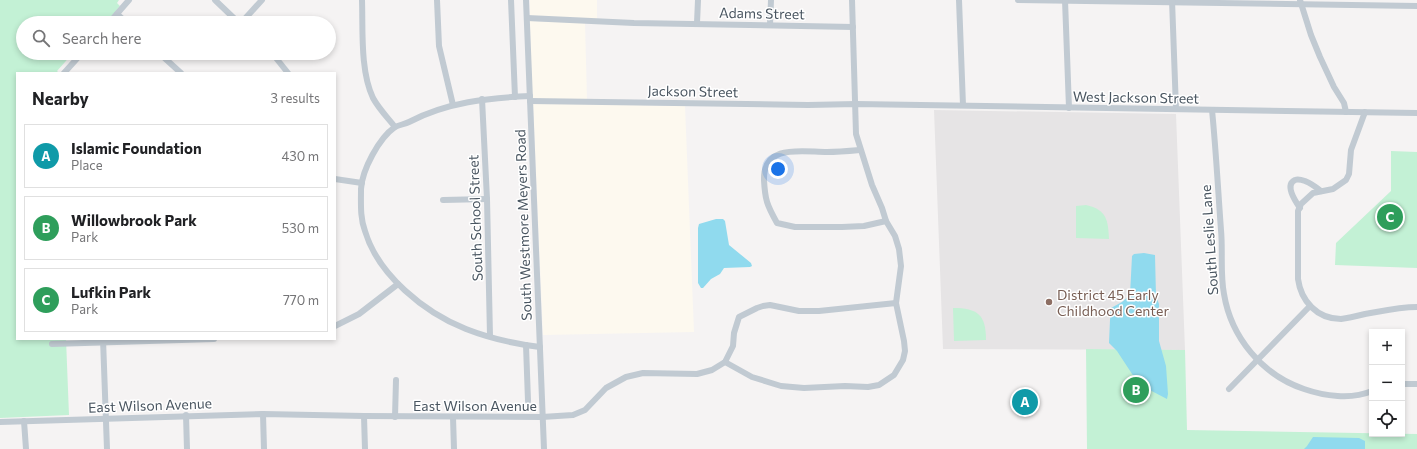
<!DOCTYPE html>
<html lang="en">
<head>
<meta charset="utf-8">
<style>
	body { margin:0; font-family:Commissioner,sans-serif; background:#f2f2f2; color:#202124 }
	.controls { position:absolute; right:12px; bottom:12px; display:grid; overflow:hidden; border-radius:0px; box-shadow:0 2px 6px #0003 }
	.controls button { width:36px; height:36px; display:grid; place-items:center; padding:0; border:0; border-bottom:1px solid #e0e0e0; background:#fff; color:#202124; font:20px sans-serif }
	.you { position:absolute; left:778px; top:169px; width:14px; height:14px; margin:-10px; border:3px solid #fff; border-radius:50%; background:#1a73e8; box-shadow:0 0 0 6px #1a73e833 }
	.badge { display:grid; place-items:center; width:26px; height:26px; border-radius:50%; background:#b45309; color:#fff; font-size:13px; font-weight:700 }
	.pin { position:absolute; translate:-50% -50%; border:2px solid #fff; box-shadow:0 1px 4px #0006 }
	.list { margin:0; padding:0; list-style:none }
	h2 { display:flex; justify-content:space-between; align-items:center; height:52px; margin:0; padding:0 16px; font-size:17px }
	h2 small { font-size:13px; font-weight:400; color:#757577 }
	.list li { display:grid; grid-template-columns:26px 1fr auto; gap:12px; align-items:center; box-sizing:border-box; height:64px; margin:0 8px 8px; padding:0 8px; border:1px solid #e0e0e0; border-radius:0px }
	.list b { display:block; font-size:15px; white-space:nowrap }
	.list p { margin:0; font-size:13px; white-space:nowrap; color:#757577 }
	.list em { font-size:13px; font-style:normal; color:#757577 }
	.icon { flex:none; width:22px; height:22px; fill:none; stroke:currentColor; stroke-width:2; stroke-linecap:round; stroke-linejoin:round }
	.map { position:relative; flex:none; width:1417px; height:449px; overflow:hidden }
	.search { position:absolute; background:#fff; box-shadow:0 2px 6px #0003; left:16px; top:16px; width:320px; height:44px; display:flex; align-items:center; gap:10px; box-sizing:border-box; padding:0 14px; border-radius:22px; color:#757577; font-size:15px }
	.panel { position:absolute; background:#fff; box-shadow:0 2px 6px #0003; left:16px; top:72px; width:320px; height:268px; border-radius:0px }
	.map>svg:first-child { display:block }
	.commercial { fill:#fdf9ef }
	.education { fill:#e6e4e5 }
	.green { fill:#c3f1d5 }
	.water { fill:#90daee }
	.lines { fill:none; stroke-linecap:round; stroke-linejoin:round }
	.minor { stroke:#c1cad2; stroke-width:6 }
	.education-dot { fill:#8d6e63; stroke:#fff; stroke-width:1.5 }
	.labels { text-anchor:middle; dominant-baseline:central; stroke-width:3; stroke-linejoin:round; paint-order:stroke }
	.street-label { font-size:14px; fill:#4a5661; stroke:#fff }
	.education-label { font-size:14px; fill:#785e54; stroke:#fff; text-anchor:start }
</style>
</head>
<body>
<div class="map">
<svg width="1417" height="449" viewBox="0 0 1417 449">
	<rect width="100%" height="100%" fill="#f5f3f3"/>
	<!-- commercial -->
	<g class="commercial">
		<polygon points="530,0 597,0 597,21 530,16"/>
		<polygon points="530,21 585,23 587,100 532,99"/>
		<polygon points="533,103 685,106 694,332 543,335"/>
	</g>
	<!-- education -->
	<polygon class="education" points="934,110 1176,114 1185,350 943,349"/>
	<!-- green -->
	<g class="green">
		<polygon points="0,0 119,0 117,3 120,6 109,19 105,16 99,23 23,23 23,53 73,53 57,71 59,73 17,73 17,339 66,339 69,415 0,418"/>
		<polygon points="1391,151 1417,152 1417,268 1335,265 1336,243 1391,191"/>
		<path d="M1086,205C1107,210 1108,220 1109,239L1076,238V206Z"/>
		<path d="M953,308C978,308 986,315 986,340L954,341Z"/>
		<polygon points="1086,349 1185,350 1187,430 1417,434 1417,449 1087,449"/>
	</g>
	<!-- water -->
	<g class="water">
		<polygon points="716,219 723,219 725,221 729,245 751,263 752,266 750,267 724,268 720,274 711,279 703,288 701,288 698,283 698,228 699,224"/>
		<polygon points="1144,253 1155,255 1156,296 1159,304 1159,341 1166,366 1168,394 1167,399 1142,386 1136,380 1117,351 1109,343 1110,320 1111,308 1122,302 1130,295 1132,256 1134,254"/>
		<polygon points="1313,437 1359,438 1365,441 1365,449 1304,449 1307,446"/>
	</g>
	<g class="lines">
		<!-- minor -->
		<g class="minor">
			<polyline points="215,0 239,23"/>
			<path d="M362,0C363,29 360,71 373,98C379,109 388,118 395,127"/>
			<polyline points="437,0 439,46 453,105"/>
			<polyline points="511,0 515,97"/>
			<polyline points="526,0 544,449"/>
			<polyline points="959,0 963,105"/>
			<polyline points="1018,0 1417,6"/>
			<polyline points="1065,0 1069,108"/>
			<polyline points="1172,0 1176,109"/>
			<polyline points="1300,0 1311,35 1320,57 1334,87 1344,103 1346,112"/>
			<polyline points="117,14 127,23"/>
			<polyline points="527,18 634,23 853,27"/>
			<polyline points="109,23 129,0"/>
			<polyline points="241,23 262,0"/>
			<polyline points="697,23 698,0"/>
			<polyline points="770,25 771,0"/>
			<polyline points="159,53 181,73"/>
			<polyline points="272,53 288,73"/>
			<polyline points="64,73 82,53"/>
			<path d="M530,96C488,98 447,102 409,122C405,124 399,125 395,127C379,138 362,170 361,189C361,204 360,218 365,231C378,275 425,313 466,329C489,338 515,344 540,347"/>
			<polyline points="482,99 487,199 490,336"/>
			<polyline points="530,101 808,105 856,104 1417,113"/>
			<path d="M1212,110C1216,150 1218,190 1221,230C1223,251 1220,273 1224,294C1231,337 1262,375 1304,389C1324,396 1351,400 1372,391"/>
			<path d="M1365,112L1351,150L1349,174L1346,180L1333,189L1313,193L1301,204L1298,211V279C1301,301 1317,319 1341,319C1349,318 1357,316 1365,314C1382,311 1399,307 1417,307"/>
			<path d="M860,150C849,151 838,152 827,152C803,152 763,143 764,180C765,200 767,205 777,223L795,227H842L864,226L886,221"/>
			<polyline points="335,179 362,183"/>
			<polyline points="443,200 487,199"/>
			<path d="M1300,208C1296,202 1284,185 1295,180C1298,179 1302,180 1305,181C1310,183 1316,187 1321,191"/>
			<polyline points="335,326 359,314 398,284"/>
			<polyline points="103,339 107,449"/>
			<polyline points="52,344 214,339"/>
			<polyline points="526,345 528,401"/>
			<polyline points="725,362 752,377 781,386 804,388 845,386 868,387 879,385 894,375 903,360 905,351 904,341 896,303 901,266 899,249 895,236 886,221 882,208 872,185 856,134 852,0"/>
			<polyline points="1402,384 1417,384"/>
			<polyline points="1229,389 1309,307"/>
			<polyline points="263,414 264,449"/>
			<polyline points="186,415 187,449"/>
			<polyline points="364,416 365,449"/>
			<polyline points="395,417 396,380"/>
			<polyline points="453,417 454,449"/>
			<polyline points="24,421 26,449"/>
			<polyline points="0,422 263,414 364,416 542,417 573,415 585,410 606,388 626,377 643,373 697,374 712,370 725,362 733,346 734,333 739,317 757,308 763,306 770,305 799,311 819,311 896,303"/>
		</g>
	</g>
	<!-- markers -->
	<circle class="education-dot" cx="1049" cy="302" r="4"/>
	<g class="labels">
		<!-- street labels -->
		<g class="street-label">
			<text transform="translate(762 13) rotate(1)">Adams Street</text>
			<text transform="translate(693 91) rotate(1)">Jackson Street</text>
			<text transform="translate(1136 97) rotate(1)">West Jackson Street</text>
			<text transform="translate(475 218) rotate(-92)">South School Street</text>
			<text transform="translate(523 225) rotate(-92)">South Westmore Meyers Road</text>
			<text transform="translate(1209 240) rotate(-94)">South Leslie Lane</text>
			<text transform="translate(150 405) rotate(-2)">East Wilson Avenue</text>
			<text x="475" y="405">East Wilson Avenue</text>
		</g>
		<!-- education labels -->
		<g class="education-label">
			<text x="1057" y="294">District 45 Early<tspan x="1057" dy="16">Childhood Center</tspan></text>
		</g>
	</g>
</svg>
<div class="controls">
<button>+</button>
<button>−</button>
<button><svg class="icon" aria-label="locate" viewBox="0 0 24 24"><circle cx="12" cy="12" r="6"/><path d="M12 2v4M12 18v4M2 12h4M18 12h4"/></svg></button>
</div>
<div class="you"></div>
<div class="pin badge" style="left:1025px;top:402px;background:#0f9aa8">A</div>
<div class="pin badge" style="left:1136px;top:390px;background:#2e9e5b">B</div>
<div class="pin badge" style="left:1390px;top:217px;background:#2e9e5b">C</div>
<div class="search"><svg class="icon" aria-label="search" viewBox="0 0 24 24"><circle cx="10" cy="10" r="6"/><path d="M15 15l6 6"/></svg>Search here</div>
<section class="panel">
<h2>Nearby<small>3 results</small></h2>
<ul class="list">
<li><span class="badge" style="background:#0f9aa8">A</span><div><b>Islamic Foundation</b><p>Place</p></div><em>430 m</em></li>
<li><span class="badge" style="background:#2e9e5b">B</span><div><b>Willowbrook Park</b><p>Park</p></div><em>530 m</em></li>
<li><span class="badge" style="background:#2e9e5b">C</span><div><b>Lufkin Park</b><p>Park</p></div><em>770 m</em></li>
</ul>
</section>
</div>
</body>
</html>
